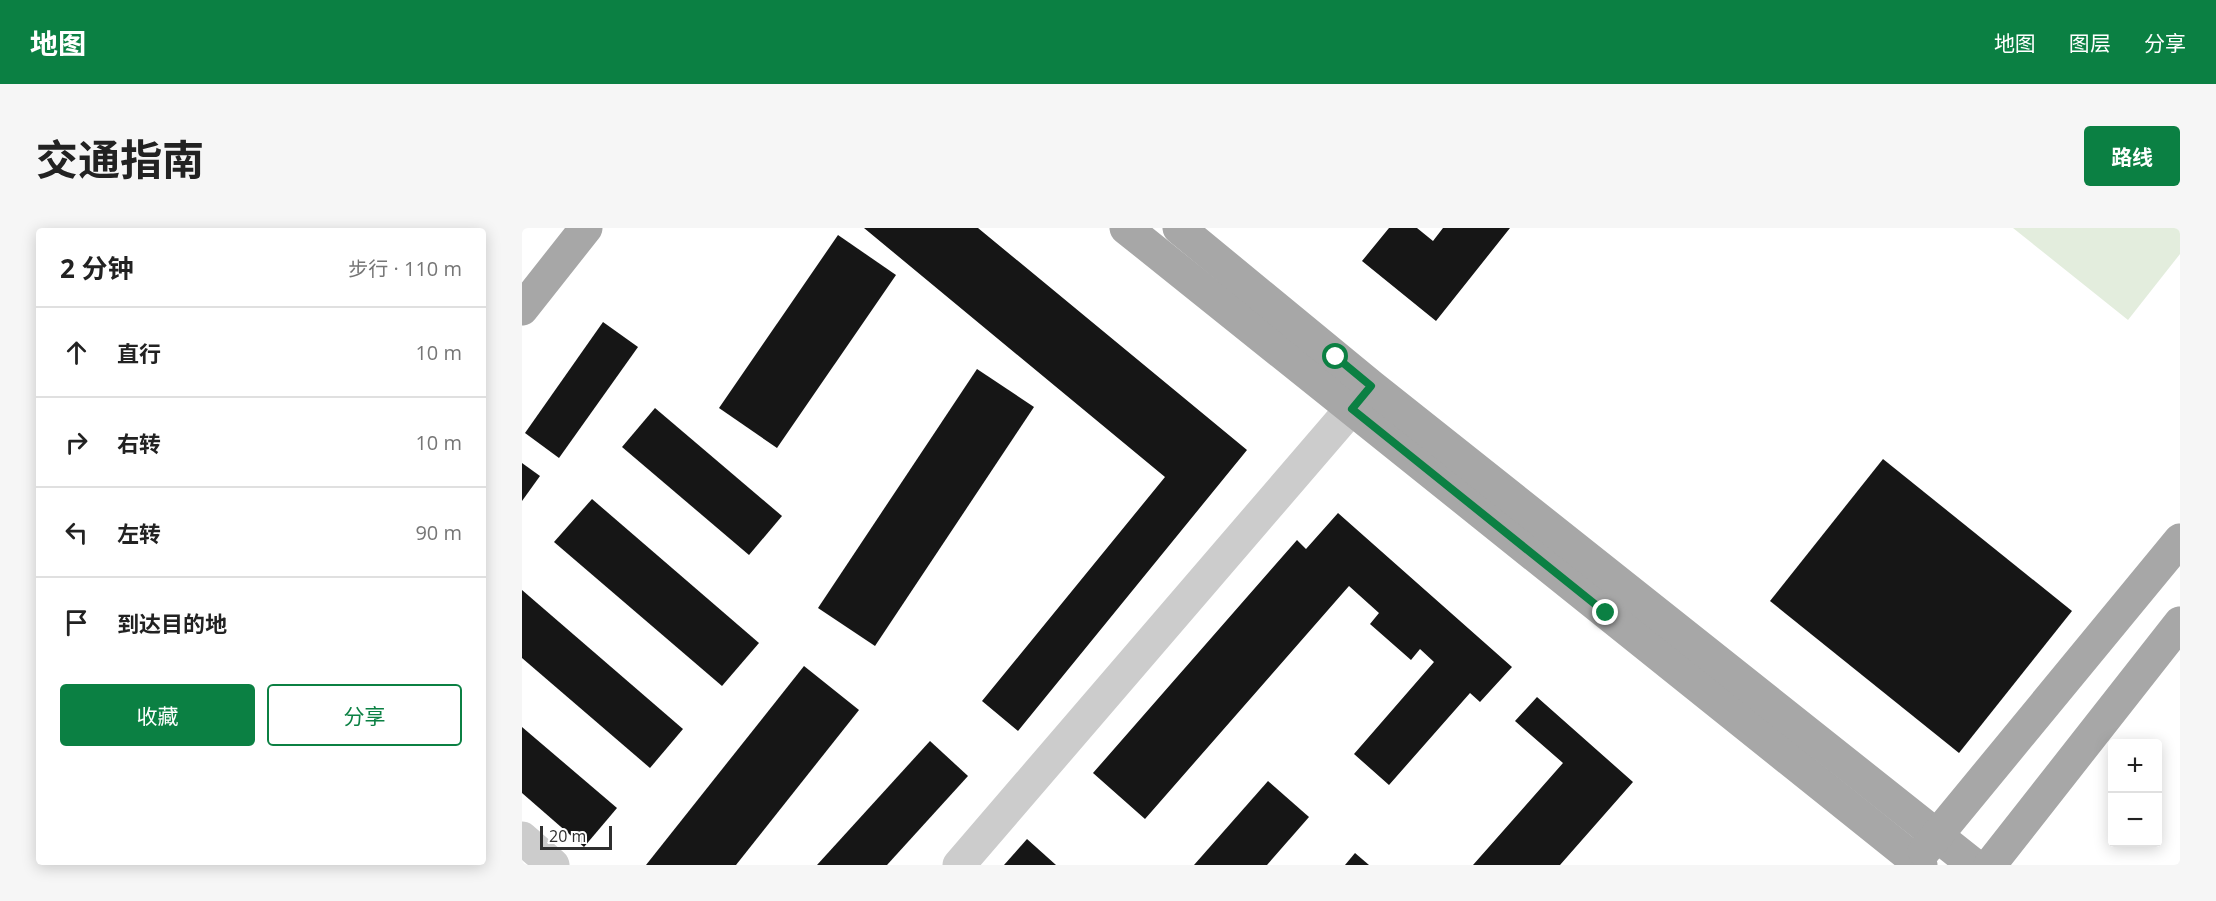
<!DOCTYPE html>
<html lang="zh">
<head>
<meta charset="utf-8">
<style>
	body { margin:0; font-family:"Open Sans","Noto Sans SC",sans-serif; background:#f6f6f6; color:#222 }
	.controls { position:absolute; right:18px; bottom:18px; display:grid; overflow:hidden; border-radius:6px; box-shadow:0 3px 15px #0003 }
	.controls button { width:54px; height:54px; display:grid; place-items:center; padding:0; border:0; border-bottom:2px solid #e0e0e0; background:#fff; color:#222; font:30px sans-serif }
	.scale { position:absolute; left:18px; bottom:15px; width:72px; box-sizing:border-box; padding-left:6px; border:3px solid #2f2f2f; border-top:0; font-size:16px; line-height:21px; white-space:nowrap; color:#2f2f2f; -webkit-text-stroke:4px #fff; paint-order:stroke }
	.stop { position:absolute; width:18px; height:18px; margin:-14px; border:4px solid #0b8043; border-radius:50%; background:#fff }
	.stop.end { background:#0b8043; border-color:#fff; box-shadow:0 2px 6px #0008 }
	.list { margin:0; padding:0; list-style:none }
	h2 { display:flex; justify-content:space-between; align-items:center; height:78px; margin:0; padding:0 24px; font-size:26px }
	h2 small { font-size:20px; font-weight:400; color:#767676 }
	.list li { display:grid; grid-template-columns:39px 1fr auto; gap:18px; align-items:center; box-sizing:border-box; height:90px; padding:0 24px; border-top:2px solid #e0e0e0 }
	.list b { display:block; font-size:22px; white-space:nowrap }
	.list em { font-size:20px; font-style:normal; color:#767676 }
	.actions { display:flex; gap:12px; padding:18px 24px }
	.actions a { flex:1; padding:14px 0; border:2px solid #0b8043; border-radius:6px; text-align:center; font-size:21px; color:#0b8043 }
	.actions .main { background:#0b8043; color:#fff }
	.icon { flex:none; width:33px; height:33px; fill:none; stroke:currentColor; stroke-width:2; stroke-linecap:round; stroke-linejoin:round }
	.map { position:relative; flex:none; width:1658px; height:637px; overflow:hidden; border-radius:6px }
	header { display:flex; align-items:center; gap:36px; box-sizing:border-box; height:84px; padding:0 30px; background:#0b8043; color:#fff }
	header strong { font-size:28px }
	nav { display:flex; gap:33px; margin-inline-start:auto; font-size:21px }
	.intro { display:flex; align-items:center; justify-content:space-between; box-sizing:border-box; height:144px; padding:0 36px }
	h1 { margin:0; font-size:42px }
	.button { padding:15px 27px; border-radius:6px; background:#0b8043; color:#fff; font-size:21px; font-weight:700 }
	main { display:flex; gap:36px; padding:0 36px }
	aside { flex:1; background:#fff; border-radius:6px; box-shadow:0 3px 15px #0003 }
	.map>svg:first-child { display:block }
	.green { fill:#e3eddd }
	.building { fill:#161616 }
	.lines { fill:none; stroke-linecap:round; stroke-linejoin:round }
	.minor { stroke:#ccc; stroke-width:33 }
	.major { stroke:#a7a7a7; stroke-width:33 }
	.route { stroke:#0b8043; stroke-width:8 }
</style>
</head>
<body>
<header>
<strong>地图</strong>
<nav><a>地图</a><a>图层</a><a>分享</a></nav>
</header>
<div class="intro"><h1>交通指南</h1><a class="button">路线</a></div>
<main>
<aside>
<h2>2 分钟<small>步行 · 110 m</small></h2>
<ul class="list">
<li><svg class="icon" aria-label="ahead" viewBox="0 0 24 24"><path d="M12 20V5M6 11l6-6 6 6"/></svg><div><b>直行</b></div><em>10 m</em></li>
<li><svg class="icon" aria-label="right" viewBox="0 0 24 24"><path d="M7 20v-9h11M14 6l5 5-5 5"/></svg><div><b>右转</b></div><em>10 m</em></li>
<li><svg class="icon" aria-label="left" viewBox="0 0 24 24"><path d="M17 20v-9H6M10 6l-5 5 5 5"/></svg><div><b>左转</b></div><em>90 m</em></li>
<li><svg class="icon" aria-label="arrive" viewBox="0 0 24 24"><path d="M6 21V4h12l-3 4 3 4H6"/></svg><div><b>到达目的地</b></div></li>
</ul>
<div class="actions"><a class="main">收藏</a><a>分享</a></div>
</aside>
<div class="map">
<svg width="1658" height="637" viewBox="0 0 1658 637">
	<rect width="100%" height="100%" fill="#fff"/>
	<!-- green -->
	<polygon class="green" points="1491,0 1658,0 1658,26 1606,92"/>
	<!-- building -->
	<g class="building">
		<polygon points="342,0 456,0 725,222 496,503 460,473 643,249"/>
		<polygon points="867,0 895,0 911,13 921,0 988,0 914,93 840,33"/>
		<polygon points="316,7 374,47 255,220 197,180"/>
		<polygon points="81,94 116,119 37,230 3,205"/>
		<polygon points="455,141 512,179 353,418 296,380"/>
		<polygon points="133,180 260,288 227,327 100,219"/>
		<polygon points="1361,231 1550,383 1437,525 1248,373"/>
		<polygon points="0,235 18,248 0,273"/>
		<polygon points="70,271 237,415 200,458 32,314"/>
		<polygon points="816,285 990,439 958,474 948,465 867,557 832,526 912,434 898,421 889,432 848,396 857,385 827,358 623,591 571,545 775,312 784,321"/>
		<polygon points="0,362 161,501 128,540 0,430"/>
		<polygon points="282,438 337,482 214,637 124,637"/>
		<polygon points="1015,469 1111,554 1038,637 951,637 1041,535 993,493"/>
		<polygon points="0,499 95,580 62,619 0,565"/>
		<polygon points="408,513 446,548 365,637 295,637"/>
		<polygon points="746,553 787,589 745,637 672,637"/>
		<polygon points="505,611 534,637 482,637"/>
		<polygon points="833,625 847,637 823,637"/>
	</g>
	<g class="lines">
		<!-- minor -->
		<g class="minor">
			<polyline points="0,610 31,637"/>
			<polyline points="437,637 848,159"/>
		</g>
		<!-- major -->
		<g class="major">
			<polyline points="604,0 1399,637"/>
			<polyline points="657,0 849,158 1452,637"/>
			<polyline points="0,81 64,0"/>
			<polyline points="1402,623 1658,312"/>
			<polyline points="1468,637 1658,395"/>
		</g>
	</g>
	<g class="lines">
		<!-- route -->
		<polyline class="route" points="814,129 849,158 830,181 1084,385"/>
	</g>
</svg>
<div class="controls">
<button>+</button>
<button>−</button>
</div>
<div class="scale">20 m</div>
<div class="stop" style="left:814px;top:129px"></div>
<div class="stop end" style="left:1084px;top:385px"></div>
</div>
</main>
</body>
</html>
